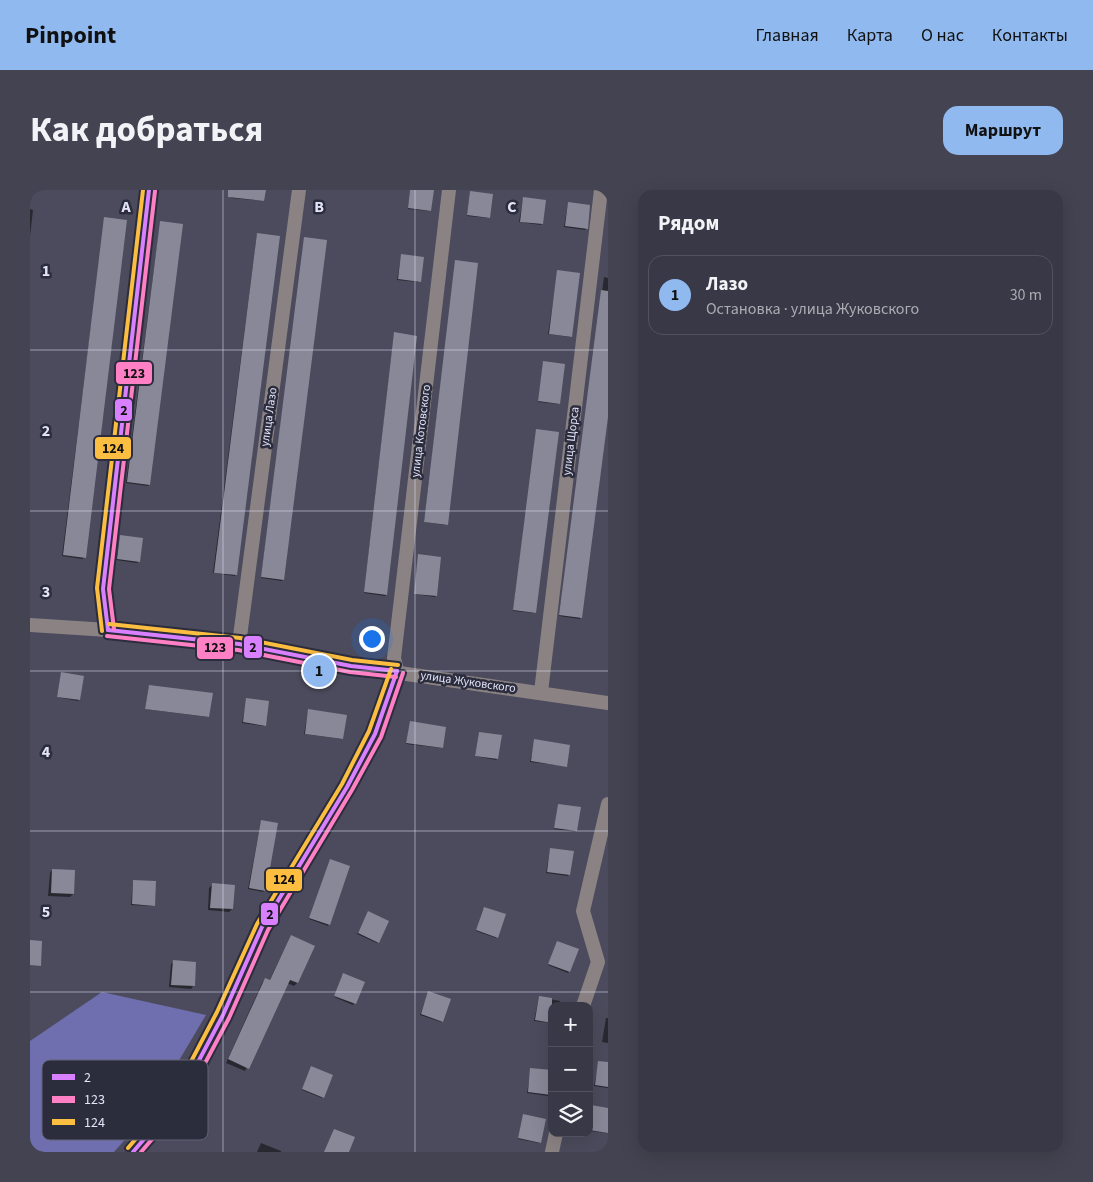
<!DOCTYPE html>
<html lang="ru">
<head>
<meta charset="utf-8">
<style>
	body { margin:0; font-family:"Source Sans 3",sans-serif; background:#434351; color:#f1f3f6 }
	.controls { position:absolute; right:15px; bottom:15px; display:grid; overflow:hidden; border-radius:10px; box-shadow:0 5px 20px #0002 }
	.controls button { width:45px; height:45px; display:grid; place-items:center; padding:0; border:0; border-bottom:1px solid #52525f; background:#383846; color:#f1f3f6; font:25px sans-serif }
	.you { position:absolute; left:341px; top:448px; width:18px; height:18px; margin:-12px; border:4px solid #fff; border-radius:50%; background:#1a73e8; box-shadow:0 0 0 8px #1a73e833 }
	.badge { display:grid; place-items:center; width:32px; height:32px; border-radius:50%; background:#90b9f0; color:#111; font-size:16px; font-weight:700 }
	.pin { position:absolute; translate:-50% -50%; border:2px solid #fff; box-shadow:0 1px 5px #0006 }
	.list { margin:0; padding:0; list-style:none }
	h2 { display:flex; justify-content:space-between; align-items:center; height:65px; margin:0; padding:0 20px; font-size:21px }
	h2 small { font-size:16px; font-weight:400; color:#abacb3 }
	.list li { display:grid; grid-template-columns:32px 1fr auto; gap:15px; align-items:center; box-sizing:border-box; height:80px; margin:0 10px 10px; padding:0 10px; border:1px solid #52525f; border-radius:15px }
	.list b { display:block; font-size:19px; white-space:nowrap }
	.list p { margin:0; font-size:16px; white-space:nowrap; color:#abacb3 }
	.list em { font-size:16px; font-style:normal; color:#abacb3 }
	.icon { flex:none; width:28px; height:28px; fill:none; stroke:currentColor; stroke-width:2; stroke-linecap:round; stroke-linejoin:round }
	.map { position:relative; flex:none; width:578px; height:962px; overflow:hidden; border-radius:15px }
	header { display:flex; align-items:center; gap:30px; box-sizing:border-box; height:70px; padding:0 25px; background:#90b9f0; color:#111 }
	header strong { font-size:24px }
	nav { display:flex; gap:28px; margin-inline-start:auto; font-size:18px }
	.intro { display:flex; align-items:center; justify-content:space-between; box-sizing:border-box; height:120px; padding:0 30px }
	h1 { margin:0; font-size:35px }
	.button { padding:12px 22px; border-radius:15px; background:#90b9f0; color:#111; font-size:18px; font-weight:700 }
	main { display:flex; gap:30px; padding:0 30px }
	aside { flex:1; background:#383846; border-radius:15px; box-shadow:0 5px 20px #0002 }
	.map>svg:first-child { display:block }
	.forest { fill:#6f6eae }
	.shadow { fill:#0007 }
	.building { fill:#888898 }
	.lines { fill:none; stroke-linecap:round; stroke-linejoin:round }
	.minor { stroke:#8b8283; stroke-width:14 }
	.bus-1-casing { stroke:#2b2c3c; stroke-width:8 }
	.bus-2-casing { stroke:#2b2c3c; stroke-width:8 }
	.bus-3-casing { stroke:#2b2c3c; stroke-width:8 }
	.bus-1 { stroke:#d880ff; stroke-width:4 }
	.bus-2 { stroke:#ff80c5; stroke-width:4 }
	.bus-3 { stroke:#fbbe40; stroke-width:4 }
	.grid { fill:none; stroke:#e3e4f9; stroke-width:1; stroke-opacity:0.55 }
	.labels { text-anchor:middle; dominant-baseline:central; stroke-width:5; stroke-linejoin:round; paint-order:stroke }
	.street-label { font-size:12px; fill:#e3e4f9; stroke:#2b2c3c }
	.key { fill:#2b2c3c; stroke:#626375; stroke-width:1 }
	.key-label { font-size:14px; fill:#e3e4f9 }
	.grid-label { font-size:16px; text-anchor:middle; font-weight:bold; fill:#e3e4f9; stroke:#2b2c3c; stroke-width:5; stroke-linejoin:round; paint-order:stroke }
	.line-badge { stroke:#2b2c3c; stroke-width:2 }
	.pale-badge-label { font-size:14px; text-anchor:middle; font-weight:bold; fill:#111 }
</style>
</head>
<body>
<header>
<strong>Pinpoint</strong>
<nav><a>Главная</a><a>Карта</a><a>О нас</a><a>Контакты</a></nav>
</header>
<div class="intro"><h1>Как добраться</h1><a class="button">Маршрут</a></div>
<main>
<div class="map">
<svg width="578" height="962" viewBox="0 0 578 962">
	<rect width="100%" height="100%" fill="#4b4b5d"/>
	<!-- forest -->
	<polygon class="forest" points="72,802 176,825 116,926 84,962 0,962 0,851"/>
	<!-- shadow -->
	<g class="shadow">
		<polygon points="202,0 234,0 233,11 201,8"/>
		<polygon points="380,0 403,0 399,21 378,19"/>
		<polygon points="440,2 459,27 458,28 437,26"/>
		<polygon points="493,9 515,11 511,35 489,32"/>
		<polygon points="538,13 556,39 555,40 534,37"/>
		<polygon points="0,19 3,20 0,46"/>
		<polygon points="75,28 96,31 53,369 32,366"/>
		<polygon points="130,33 119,295 118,296 96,293"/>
		<polygon points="227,44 249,47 205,386 183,383"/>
		<polygon points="275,49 253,390 252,391 231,388"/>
		<polygon points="371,66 390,91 389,92 367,90"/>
		<polygon points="426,71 416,334 415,335 394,332"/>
		<polygon points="528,81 541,146 540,147 518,144"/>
		<polygon points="574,87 578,88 578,220 550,429 529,426"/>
		<polygon points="364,144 356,405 355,406 334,403"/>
		<polygon points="513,172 529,213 528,214 508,212"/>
		<polygon points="507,241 505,422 504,423 483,421"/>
		<polygon points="90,346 108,372 107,373 86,370"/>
		<polygon points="389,365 406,405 405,407 384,404"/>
		<polygon points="31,484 49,510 48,511 27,507"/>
		<polygon points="119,496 181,504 178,527 115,519"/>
		<polygon points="217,509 235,535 233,536 212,533"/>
		<polygon points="278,522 312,549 274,544"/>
		<polygon points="380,533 415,538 412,558 376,554"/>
		<polygon points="449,543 467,569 466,570 445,566"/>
		<polygon points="505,551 536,576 500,572"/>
		<polygon points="528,615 546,641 545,642 524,639"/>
		<polygon points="231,631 234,701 233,702 218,699"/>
		<polygon points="520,660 542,662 538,686 516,683"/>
		<polygon points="300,670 319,677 298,736 279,729"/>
		<polygon points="22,680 43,704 40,707 18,706 20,683"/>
		<polygon points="103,691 124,715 123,716 101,715"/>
		<polygon points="182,695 202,719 199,722 178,720 179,698"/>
		<polygon points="453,719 467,747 466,748 446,741"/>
		<polygon points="338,723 348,752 347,753 327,744"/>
		<polygon points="261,746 267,793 264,796 257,793 215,881 196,873 232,793 235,789 239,791"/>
		<polygon points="526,754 539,782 538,783 518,775"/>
		<polygon points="144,772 163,796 161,799 139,797 141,774"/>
		<polygon points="312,785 333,793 323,815 304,807"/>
		<polygon points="398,804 412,831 411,832 390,825"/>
		<polygon points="509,807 530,811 530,816 522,816 522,833 504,831"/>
		<polygon points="576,828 578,828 578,853 572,852"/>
		<polygon points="569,872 578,874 578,898 564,896"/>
		<polygon points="281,879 293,907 292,908 272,900"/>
		<polygon points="501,879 520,905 518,906 497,903"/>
		<polygon points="561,918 578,919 578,943 559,941"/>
		<polygon points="493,926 510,952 509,953 488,949"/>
		<polygon points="231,953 251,961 251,962 227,962"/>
	</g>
	<!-- building -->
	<g class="building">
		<polygon points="198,0 236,0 234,11 198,7"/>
		<polygon points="380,0 404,0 401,21 378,18"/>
		<polygon points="440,1 463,4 460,28 437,25"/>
		<polygon points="493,7 516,10 513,34 490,32"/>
		<polygon points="538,12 560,15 558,39 535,36"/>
		<polygon points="74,27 97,30 56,368 33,365"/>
		<polygon points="130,31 153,34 120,295 97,292"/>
		<polygon points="227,43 250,46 207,385 184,383"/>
		<polygon points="274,47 297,50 254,390 231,387"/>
		<polygon points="371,64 394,67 391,92 368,89"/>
		<polygon points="425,70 448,73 418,335 394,332"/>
		<polygon points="527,80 550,83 542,147 519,144"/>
		<polygon points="571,100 578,101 578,227 552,428 529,425"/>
		<polygon points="364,142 387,146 357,405 334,402"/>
		<polygon points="513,171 535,174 530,214 508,211"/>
		<polygon points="506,239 529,242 506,423 483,420"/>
		<polygon points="90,345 113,348 110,372 87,369"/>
		<polygon points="388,364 411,367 407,406 384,404"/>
		<polygon points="31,482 54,486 50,510 27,507"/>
		<polygon points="119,495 183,503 179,527 115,519"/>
		<polygon points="216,508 239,511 236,536 213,532"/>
		<polygon points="278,519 317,525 313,549 275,544"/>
		<polygon points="380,531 416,537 413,558 376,553"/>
		<polygon points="449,542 472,545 468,569 445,566"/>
		<polygon points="504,549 540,555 537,577 501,571"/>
		<polygon points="528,614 551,617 547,641 524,638"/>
		<polygon points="231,630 248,633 236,701 219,698"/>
		<polygon points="520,658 544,661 540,685 517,682"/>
		<polygon points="300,669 320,676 300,735 279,728"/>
		<polygon points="22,679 45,680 44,704 21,703"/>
		<polygon points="103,690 126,691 125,716 102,714"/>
		<polygon points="182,693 205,695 203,719 180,718"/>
		<polygon points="454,717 476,724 468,748 446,740"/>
		<polygon points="338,721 359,731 349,753 328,743"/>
		<polygon points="261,745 285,756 268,793 260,790 219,879 198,869 235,788 240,790"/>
		<polygon points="0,750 12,751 11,776 0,775"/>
		<polygon points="527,751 549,759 540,782 518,774"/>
		<polygon points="143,770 166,772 165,796 141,795"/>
		<polygon points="313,783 335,792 326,814 304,806"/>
		<polygon points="398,801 421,809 413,832 391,824"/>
		<polygon points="509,806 522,808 522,833 505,830"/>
		<polygon points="568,871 578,872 578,897 565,895"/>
		<polygon points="281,876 303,885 294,908 272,899"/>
		<polygon points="500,878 522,880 521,905 498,902"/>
		<polygon points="561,915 578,918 578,943 559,940"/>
		<polygon points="493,924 516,929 511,953 488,948"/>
		<polygon points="304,939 325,947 319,962 294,962"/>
	</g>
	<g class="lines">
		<!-- minor -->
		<g class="minor">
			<polyline points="0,435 78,440 209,454 321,476 578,513"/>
			<polyline points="78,440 73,399 119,0"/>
			<polyline points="209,454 269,0"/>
			<polyline points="367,481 364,468 419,0"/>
			<polyline points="511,502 571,0"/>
			<polyline points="553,816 568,772 553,721 578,614"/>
			<polyline points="103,962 149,908 193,825 232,737 317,597 345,544 367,481"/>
			<polyline points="522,962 526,943"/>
		</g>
		<defs>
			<g id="bus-1">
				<polyline points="78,440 73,399 119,0"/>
				<polyline points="78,440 209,454 321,476 367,481"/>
				<polyline points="103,962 149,908 193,825 232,737 317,597 345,544 367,481"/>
			</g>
			<g id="bus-2">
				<polyline points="84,439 79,399 125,1"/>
				<polyline points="77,446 208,460 320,482 366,487"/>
				<polyline points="111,962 155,911 199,828 238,740 322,600 351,547 373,483"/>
			</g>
			<g id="bus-3">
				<polyline points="79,434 210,448 322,470 368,475"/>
				<polyline points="72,441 67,398 113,0"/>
				<polyline points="98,958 144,904 187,822 227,734 312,594 339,541 361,479"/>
			</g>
		</defs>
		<!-- bus-1 casing -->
		<use href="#bus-1" class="bus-1-casing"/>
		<!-- bus-2 casing -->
		<use href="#bus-2" class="bus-2-casing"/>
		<!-- bus-3 casing -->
		<use href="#bus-3" class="bus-3-casing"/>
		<!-- bus-1 -->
		<use href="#bus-1" class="bus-1"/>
		<!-- bus-2 -->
		<use href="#bus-2" class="bus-2"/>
		<!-- bus-3 -->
		<use href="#bus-3" class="bus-3"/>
	</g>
	<!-- grid -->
	<path class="grid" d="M193,0V962M385,0V962M0,160H578M0,321H578M0,481H578M0,641H578M0,802H578"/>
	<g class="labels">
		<!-- street labels -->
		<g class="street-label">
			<text transform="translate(239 227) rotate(-82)">улица Лазо</text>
			<text transform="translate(391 241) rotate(-83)">улица Котовского</text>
			<text transform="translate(541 251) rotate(-83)">улица Щорса</text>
			<text transform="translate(438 492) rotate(8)">улица Жуковского</text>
		</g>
	</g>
	<!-- legend -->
	<rect x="12" y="870" width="166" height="80" rx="8" class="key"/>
	<rect x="22" y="884" width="23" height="6" fill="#d880ff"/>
	<rect x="22" y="906" width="23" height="7" fill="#ff80c5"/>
	<rect x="22" y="929" width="23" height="6" fill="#fbbe40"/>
	<g class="key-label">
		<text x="54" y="892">2</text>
		<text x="54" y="914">123</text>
		<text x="54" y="937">124</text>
	</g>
	<g class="grid-label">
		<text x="96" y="22">A</text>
		<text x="289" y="22">B</text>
		<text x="482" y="22">C</text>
		<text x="16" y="86">1</text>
		<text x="16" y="246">2</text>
		<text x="16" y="407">3</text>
		<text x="16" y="567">4</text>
		<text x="16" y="727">5</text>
	</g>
	<g class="line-badge">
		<rect x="85" y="171" width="38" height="24" rx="5" fill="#ff80c5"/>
		<rect x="84" y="208" width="19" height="24" rx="5" fill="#d880ff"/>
		<rect x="64" y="246" width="38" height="24" rx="5" fill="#fbbe40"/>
		<rect x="213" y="445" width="20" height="24" rx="5" fill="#d880ff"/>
		<rect x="166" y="446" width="38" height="24" rx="5" fill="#ff80c5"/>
		<rect x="235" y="678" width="38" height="24" rx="5" fill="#fbbe40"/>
		<rect x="230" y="712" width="19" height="24" rx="5" fill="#d880ff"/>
	</g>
	<g class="pale-badge-label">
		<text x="104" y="188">123</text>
		<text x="94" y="225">2</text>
		<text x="83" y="263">124</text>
		<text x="223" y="462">2</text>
		<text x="185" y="462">123</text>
		<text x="254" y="694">124</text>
		<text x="240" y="729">2</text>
	</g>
</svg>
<div class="controls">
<button>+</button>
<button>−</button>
<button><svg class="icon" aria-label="layers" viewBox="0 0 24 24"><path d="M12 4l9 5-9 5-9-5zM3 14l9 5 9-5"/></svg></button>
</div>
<div class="you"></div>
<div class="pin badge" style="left:289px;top:481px">1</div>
</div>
<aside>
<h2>Рядом<small></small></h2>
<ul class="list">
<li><span class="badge">1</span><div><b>Лазо</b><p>Остановка · улица Жуковского</p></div><em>30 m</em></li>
</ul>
</aside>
</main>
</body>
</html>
